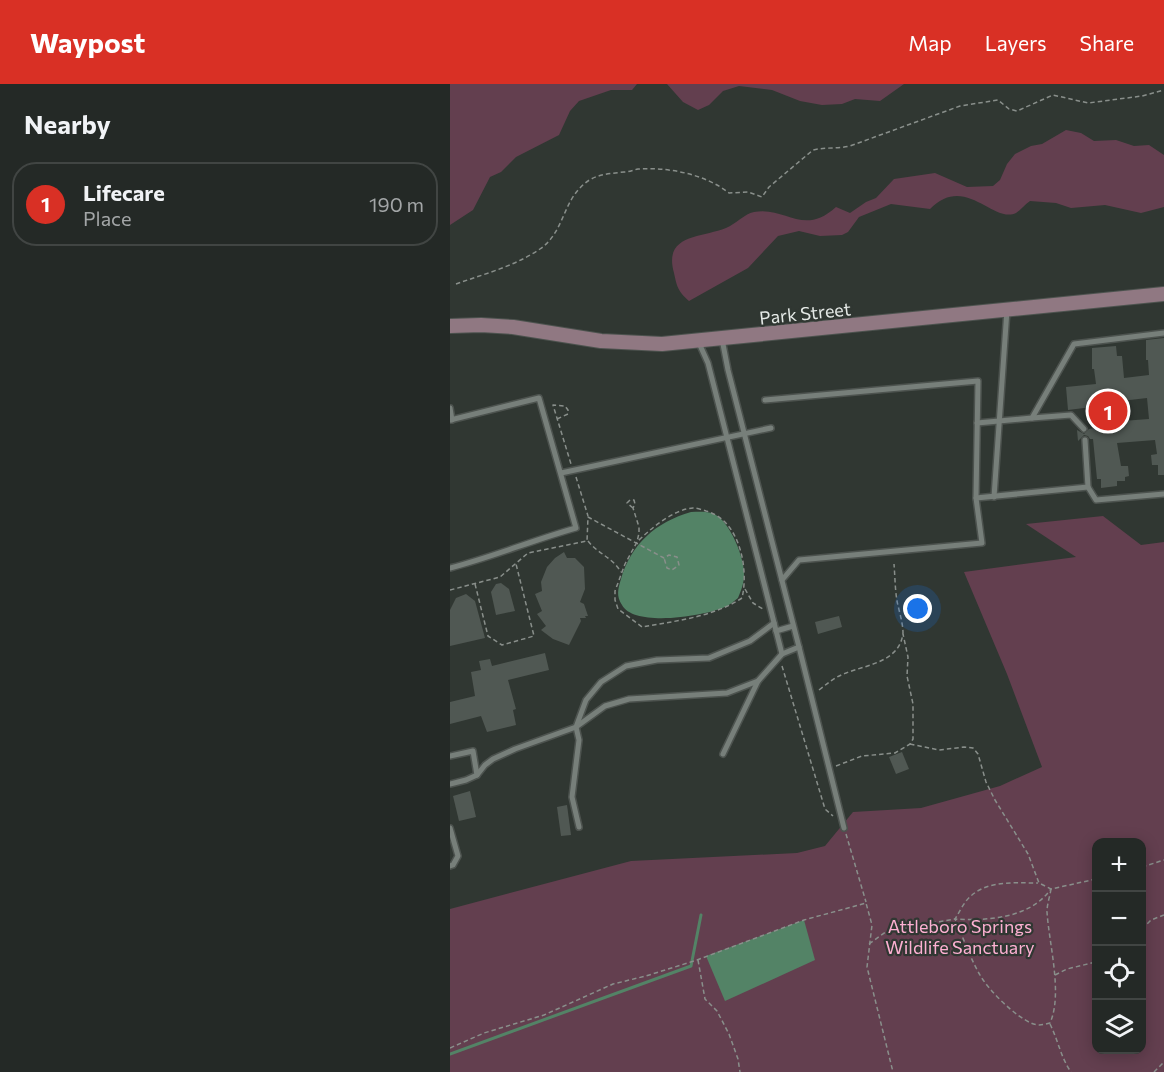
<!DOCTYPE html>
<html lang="en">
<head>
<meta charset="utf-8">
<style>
	body { margin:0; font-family:Commissioner,sans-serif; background:#2c312e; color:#f1f3f6 }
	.controls { position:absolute; right:18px; bottom:18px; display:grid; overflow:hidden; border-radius:12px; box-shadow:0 3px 15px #0003 }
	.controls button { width:54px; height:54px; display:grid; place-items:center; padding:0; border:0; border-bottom:2px solid #414543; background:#242926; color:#f1f3f6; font:30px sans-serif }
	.you { position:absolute; left:468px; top:525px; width:21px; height:21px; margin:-15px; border:4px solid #fff; border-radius:50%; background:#1a73e8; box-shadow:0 0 0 9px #1a73e833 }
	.badge { display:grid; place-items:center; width:39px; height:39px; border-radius:50%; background:#d93025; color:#fff; font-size:20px; font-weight:700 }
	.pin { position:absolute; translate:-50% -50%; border:3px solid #fff; box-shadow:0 2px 6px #0006 }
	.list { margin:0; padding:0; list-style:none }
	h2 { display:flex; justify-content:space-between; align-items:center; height:78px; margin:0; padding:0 24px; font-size:26px }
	h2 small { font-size:20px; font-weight:400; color:#a3a6a7 }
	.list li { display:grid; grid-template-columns:39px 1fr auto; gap:18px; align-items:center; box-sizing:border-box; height:84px; margin:0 12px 12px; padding:0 12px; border:2px solid #414543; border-radius:24px }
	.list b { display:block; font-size:22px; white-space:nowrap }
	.list p { margin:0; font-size:20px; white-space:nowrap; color:#a3a6a7 }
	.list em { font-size:20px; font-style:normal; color:#a3a6a7 }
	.icon { flex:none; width:33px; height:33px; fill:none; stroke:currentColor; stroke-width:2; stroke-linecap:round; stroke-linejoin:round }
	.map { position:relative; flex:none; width:714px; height:988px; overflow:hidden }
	header { display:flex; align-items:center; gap:36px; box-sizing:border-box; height:84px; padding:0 30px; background:#d93025; color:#fff }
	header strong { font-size:28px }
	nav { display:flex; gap:33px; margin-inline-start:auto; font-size:21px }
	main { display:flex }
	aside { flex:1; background:#242926 }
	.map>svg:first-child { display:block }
	.green { fill:#633f4f; fill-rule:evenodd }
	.water { fill:#538366 }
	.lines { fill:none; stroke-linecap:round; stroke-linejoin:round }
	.stream { stroke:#538366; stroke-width:3 }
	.building { fill:#505853; fill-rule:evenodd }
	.lane-casing { stroke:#4d534f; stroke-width:8 }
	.secondary-casing { stroke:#4d534f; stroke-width:16 }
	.path { stroke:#898f8b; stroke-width:1.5; stroke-dasharray:4.5 3; stroke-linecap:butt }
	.lane { stroke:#777f7a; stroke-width:5 }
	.secondary { stroke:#907882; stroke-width:14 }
	.labels { text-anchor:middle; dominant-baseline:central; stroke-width:4.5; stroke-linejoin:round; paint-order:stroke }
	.street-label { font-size:18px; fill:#e4e9e6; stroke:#303732 }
	.park-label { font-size:18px; fill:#fdb0d2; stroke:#303732 }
</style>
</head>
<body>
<header>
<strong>Waypost</strong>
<nav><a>Map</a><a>Layers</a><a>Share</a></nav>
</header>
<main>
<aside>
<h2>Nearby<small></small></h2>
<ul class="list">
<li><span class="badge">1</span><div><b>Lifecare</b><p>Place</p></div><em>190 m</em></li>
</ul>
</aside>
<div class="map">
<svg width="714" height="988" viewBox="0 0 714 988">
	<rect width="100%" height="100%" fill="#303732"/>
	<!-- green -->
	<g class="green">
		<polygon points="0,0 187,0 182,6 161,6 129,17 120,27 109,51 66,73 51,88 40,93 23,126 0,141"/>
		<polygon points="217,0 454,0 430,17 405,15 392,20 372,21 350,17 322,6 289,2 273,7 259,21 248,26 233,18"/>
		<path d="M616,46L631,49L644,57L666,56L684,62L699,61L714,71V123L691,129L655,121L621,124L606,119L580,117C575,120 571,126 566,129C543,140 515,89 480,125L441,120L409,133L398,148L392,151L370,152L349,147L328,152L298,184L239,217C228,207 227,203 224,189C213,150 251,154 276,144C286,140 294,130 304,128C336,122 353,153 386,123L400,129L416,118L426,114L444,95L485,89L517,103L543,102L550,96L557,80L565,70L581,62L592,60Z"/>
		<path d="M653,432L691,461L714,458V988H0V825L181,777L347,769L375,762L403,728L471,724L550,702L592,683L557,590L514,488L626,473L576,440ZM646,758H692V966H646Z"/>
	</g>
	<!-- water -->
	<g class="water">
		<path d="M241,428C248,428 257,427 264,430C280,437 295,475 294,491C294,499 291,507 288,514C284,517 281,520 277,522C257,532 184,544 172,521C166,512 168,505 171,495C181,460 206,438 241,428Z"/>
		<polygon points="354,836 365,876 275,917 256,872"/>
	</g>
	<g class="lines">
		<!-- stream -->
		<polyline class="stream" points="0,970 241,882 251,831"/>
	</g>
	<!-- building -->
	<g class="building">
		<path d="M714,254V391H708V381H702L701,371L707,370L705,356L667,359L671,382H678L679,392L675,393V397H667V402L651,404V395H647L643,355H640L638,352L634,351L628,357L627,346L634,350L639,345L644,344L642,323L618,326L616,303L646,300L644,285H642V264L666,262L667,272H672L674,294L699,291L698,276H696V256ZM697,314L699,335L672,337L671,317Z"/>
		<polygon points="114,468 117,474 125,474 134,483 135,505 130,518 134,520 138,532 135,532 136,534 130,534 131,537 119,561 103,555 91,546 96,542 87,530 92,527 85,510 92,507 91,498 97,483 105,474"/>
		<polygon points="51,499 59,505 65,527 46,531 41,508 46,500"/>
		<polygon points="16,510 25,517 35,554 0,562 0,526 6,514"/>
		<polygon points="389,532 392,543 368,550 365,538"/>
		<polygon points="95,569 99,586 58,596 66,625 63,626 66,641 37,648 31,632 0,640 0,618 25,612 21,588 31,586 29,577 40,575 42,582"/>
		<polygon points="452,668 459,685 446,690 439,673"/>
		<polygon points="20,707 26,733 9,737 3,712"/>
		<polygon points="117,721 121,751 111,752 107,723"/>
	</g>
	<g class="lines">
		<defs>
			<g id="lane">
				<polyline points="249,259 258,279 332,570"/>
				<polyline points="315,316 528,297 526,414 532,459 349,476 332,496"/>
				<polyline points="0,324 2,336"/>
				<polyline points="582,334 621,331 634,345"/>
				<path d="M0,336L89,314L126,444C83,456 43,473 0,484"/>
				<polyline points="527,339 582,334 624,260 714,249"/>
				<polyline points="635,356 638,403"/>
				<polyline points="111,389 321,344"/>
				<polyline points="544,413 557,226"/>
				<polyline points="526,414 638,403 646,416 714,410"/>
				<polyline points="326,547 343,542"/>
				<polyline points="349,563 394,744"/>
				<polyline points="273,670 308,597"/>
				<polyline points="0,672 23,667 27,691"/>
				<polyline points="0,700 16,696 27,691 35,681 43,675 65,665 126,643 155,622 179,615 277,609 308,597 332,570 349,563 278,286 272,255"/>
				<polyline points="129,743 122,713 129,656 126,643 136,616 151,598 176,582 207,576 259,574 300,557 324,539"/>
				<polyline points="0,744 8,772 3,781 0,782"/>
			</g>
			<polyline id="secondary" points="0,242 31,241 63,243 151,257 212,260 714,210"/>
		</defs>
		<!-- lane casing -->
		<use href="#lane" class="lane-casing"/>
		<!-- secondary casing -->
		<use href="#secondary" class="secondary-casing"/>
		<!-- path -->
		<g class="path">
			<path d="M6,200C34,190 65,182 90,165C112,150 113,122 129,105C142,90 156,90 174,88C179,88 183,86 188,85C218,83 255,90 279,109L298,108L312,113L319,103L363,66C375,63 387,65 400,62L510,22L548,16L559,25L567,27L603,11L638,19L692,12L714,6"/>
			<polyline points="107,335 118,330 118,326 115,322 103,321 121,380"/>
			<polyline points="126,393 138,432"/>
			<path d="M183,424L177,419L180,416H184L185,420L183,424L189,443V449L187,458L175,480L165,507V516L168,525L192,543C225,537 263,533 292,514C299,485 290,436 256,427C253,426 247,424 243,424C224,425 200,445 187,458"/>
			<path d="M138,457C148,470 162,473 171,488"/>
			<polyline points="25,500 38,552 52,561 84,552 66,480"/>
			<polyline points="295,505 303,519 313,525"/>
			<polyline points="0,506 50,493 78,469 137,457 138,433 214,474 219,471 227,473 229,481 222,486 217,484 214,474"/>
			<polyline points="332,582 375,725 383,732"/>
			<path d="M369,606C378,599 385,593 396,589C416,581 450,578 453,549C453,539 449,527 447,517C445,505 445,492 444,480"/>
			<polyline points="460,660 489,666 514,663 523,664 528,670 536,698 545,716 578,770 589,799 601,805 646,795"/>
			<polyline points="386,682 412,672 445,669 460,660 463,655 463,620 457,592 458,573 453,550"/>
			<polyline points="396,750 416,818"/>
			<polyline points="692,783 714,776"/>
			<path d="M601,805C600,812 597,820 597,828C599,860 613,910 600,939C593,941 587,942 581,939C565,932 539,907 530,891C520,874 513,853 505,835C539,837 580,834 601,805Z"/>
			<polyline points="692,845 701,836 714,831"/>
			<path d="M419,860L437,847L505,835C510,827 515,816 522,811C540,796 566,799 588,799"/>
			<polyline points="248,876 255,915 267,927 279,950 288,975 290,988"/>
			<polyline points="605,891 617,885 646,878"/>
			<path d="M600,940C608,956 611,974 621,988"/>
			<polyline points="0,964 34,949 94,931 163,900 196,892 247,876 354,836 416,819 422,841 417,883 443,988"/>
			<polyline points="704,988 714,978"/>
		</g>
		<!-- lane -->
		<use href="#lane" class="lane"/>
		<!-- secondary -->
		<use href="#secondary" class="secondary"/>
	</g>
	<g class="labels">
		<!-- street labels -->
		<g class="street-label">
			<text transform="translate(355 229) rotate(-6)">Park Street</text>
		</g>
		<!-- park labels -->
		<g class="park-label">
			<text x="510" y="842">Attleboro Springs<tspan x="510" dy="21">Wildlife Sanctuary</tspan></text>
		</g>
	</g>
</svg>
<div class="controls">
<button>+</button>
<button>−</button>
<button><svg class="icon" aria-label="locate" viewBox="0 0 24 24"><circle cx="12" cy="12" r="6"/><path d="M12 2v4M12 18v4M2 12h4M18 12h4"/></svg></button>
<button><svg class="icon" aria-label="layers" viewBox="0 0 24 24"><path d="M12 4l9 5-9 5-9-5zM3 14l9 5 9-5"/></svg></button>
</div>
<div class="you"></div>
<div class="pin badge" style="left:658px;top:327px">1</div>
</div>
</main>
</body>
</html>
